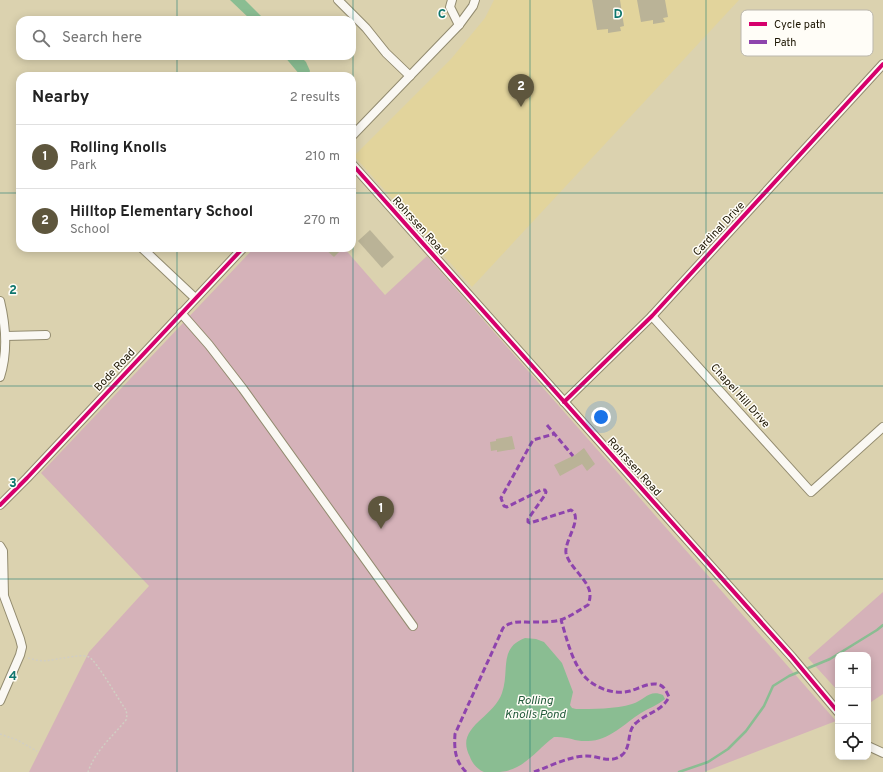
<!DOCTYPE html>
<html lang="en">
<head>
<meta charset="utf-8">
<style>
	body { margin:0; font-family:Overpass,sans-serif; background:#f6f6f6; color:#222 }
	.controls { position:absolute; right:12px; bottom:12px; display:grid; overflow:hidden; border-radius:8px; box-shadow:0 2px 10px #0003 }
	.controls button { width:36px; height:36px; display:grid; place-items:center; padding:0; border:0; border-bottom:1px solid #e0e0e0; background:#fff; color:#222; font:20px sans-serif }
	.you { position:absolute; left:601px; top:417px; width:14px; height:14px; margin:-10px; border:3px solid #fff; border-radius:50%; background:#1a73e8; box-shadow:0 0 0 6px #1a73e833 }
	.badge { display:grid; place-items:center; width:26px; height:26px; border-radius:50%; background:#5e563d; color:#fff; font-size:13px; font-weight:700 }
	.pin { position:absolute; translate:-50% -33px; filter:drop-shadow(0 1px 2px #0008) }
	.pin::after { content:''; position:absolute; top:21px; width:14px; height:12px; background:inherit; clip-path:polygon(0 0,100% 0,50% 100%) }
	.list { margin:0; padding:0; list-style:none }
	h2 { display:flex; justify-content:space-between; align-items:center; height:52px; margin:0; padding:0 16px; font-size:17px }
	h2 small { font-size:13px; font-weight:400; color:#767676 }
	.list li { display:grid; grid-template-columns:26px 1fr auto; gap:12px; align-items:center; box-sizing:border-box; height:64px; padding:0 16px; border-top:1px solid #e0e0e0 }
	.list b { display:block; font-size:15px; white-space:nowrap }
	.list p { margin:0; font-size:13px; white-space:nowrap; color:#767676 }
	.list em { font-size:13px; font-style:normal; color:#767676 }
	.icon { flex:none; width:22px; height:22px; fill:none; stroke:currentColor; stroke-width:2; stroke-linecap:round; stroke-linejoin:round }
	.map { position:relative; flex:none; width:883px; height:772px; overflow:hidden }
	.search { position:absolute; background:#fff; box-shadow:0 2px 10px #0003; left:16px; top:16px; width:340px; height:44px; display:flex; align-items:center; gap:10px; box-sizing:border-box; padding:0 14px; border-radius:12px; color:#767676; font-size:15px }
	.panel { position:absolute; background:#fff; box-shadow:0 2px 10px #0003; left:16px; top:72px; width:340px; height:180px; border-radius:12px }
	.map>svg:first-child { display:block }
	.built { fill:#e2d49c }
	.green { fill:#d5b2b9 }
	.water { fill:#8abd92 }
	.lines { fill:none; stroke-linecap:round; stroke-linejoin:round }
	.stream { stroke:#8abd92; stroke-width:2.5 }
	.building { fill:#bab397 }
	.minor-casing { stroke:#928b6f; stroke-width:10 }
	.path { stroke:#d1cec3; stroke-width:1.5; stroke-dasharray:2 2; stroke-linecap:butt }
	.minor { stroke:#faf8f3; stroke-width:8 }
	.quiet { stroke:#8e44ad; stroke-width:3; stroke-dasharray:6 3; stroke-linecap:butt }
	.cycleway-casing { stroke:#fffdf7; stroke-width:6 }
	.cycleway { stroke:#d6006c; stroke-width:4 }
	.grid { fill:none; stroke:#0f766e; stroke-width:1; stroke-opacity:0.55 }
	.labels { text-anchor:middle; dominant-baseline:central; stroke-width:3; stroke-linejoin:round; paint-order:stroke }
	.street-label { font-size:11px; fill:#1b1400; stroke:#fffdf7 }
	.water-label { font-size:12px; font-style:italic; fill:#235b3b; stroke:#fffdf7 }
	.key { fill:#fffdf7; stroke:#bbb7ad; stroke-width:1 }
	.key-label { font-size:11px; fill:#1b1400 }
	.grid-label { font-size:13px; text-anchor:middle; font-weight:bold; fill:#0f766e; stroke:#fffdf7; stroke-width:3; stroke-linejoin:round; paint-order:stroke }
</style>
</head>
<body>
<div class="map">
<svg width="883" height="772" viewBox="0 0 883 772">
	<rect width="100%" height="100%" fill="#dbd2af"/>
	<!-- built -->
	<polygon class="built" points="494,0 739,0 472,287 354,156 451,59 485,18"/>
	<!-- green -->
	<g class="green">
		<polygon points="254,248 344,248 385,295 427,256 836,721 704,772 29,772 89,652 149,586 41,473"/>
		<polygon points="883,592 883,694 868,704 868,655 838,655 838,691 808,658"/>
	</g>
	<!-- water -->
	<g class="water">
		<polygon points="230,0 245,0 265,20 251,20"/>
		<polygon points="284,56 300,56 306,62 310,71 308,76 300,75"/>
		<path d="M525,638L536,639L544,642L562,663L573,692L570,705L572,708L576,709C592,709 616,709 632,704C645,700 649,689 663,695L665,699C658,705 649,708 641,713C625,723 609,741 588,741C575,742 569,736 554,737C535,751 523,772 496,772C493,772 488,772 484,772C478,770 472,763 470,757C454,727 493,719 502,693C510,671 498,648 525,638Z"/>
	</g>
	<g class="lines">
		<!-- stream -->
		<polyline class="stream" points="679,772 708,762 728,749 746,731 764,706 773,686 789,676 830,659 877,630 883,625"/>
	</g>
	<!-- building -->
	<g class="building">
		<polygon points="592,0 620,0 624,26 620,27 621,31 608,33 608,29 597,30"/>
		<polygon points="637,0 665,0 668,17 663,18 665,22 653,24 653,20 641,22"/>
		<polygon points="370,230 394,257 382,268 358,241"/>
		<polygon points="324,248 343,248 334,257"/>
		<polygon points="512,436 515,449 497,452 497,450 491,451 490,442 496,441 496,439"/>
		<polygon points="584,448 595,464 587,471 582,464 560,476 554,465 575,455"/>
	</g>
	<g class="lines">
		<defs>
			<g id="minor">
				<polyline points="338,0 366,28 386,53 410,76"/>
				<polyline points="452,0 450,7 459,25"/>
				<polyline points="352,136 459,25 473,6 475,0"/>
				<polyline points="352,164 792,657 838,712"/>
				<polyline points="142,248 195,298"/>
				<path d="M0,301C6,326 8,352 0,377"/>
				<polyline points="181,313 209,345 243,389 413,626"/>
				<polyline points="652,316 811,492 883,427"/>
				<polyline points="6,336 46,335"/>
				<polyline points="564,402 652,316 883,64"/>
				<polyline points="0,505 27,478 243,248"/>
				<polyline points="0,546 3,551 4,596 20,639 22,647 20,655 0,701"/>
				<polyline points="868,746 883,753"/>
			</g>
		</defs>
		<!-- minor casing -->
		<use href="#minor" class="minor-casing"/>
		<!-- path -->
		<g class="path">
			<path d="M28,658C45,663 48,660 64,658C71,657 82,654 89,657C96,660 120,702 126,710L127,715L126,720C112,737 95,751 88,772"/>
			<polyline points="0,734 17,740 37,751"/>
		</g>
		<!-- minor -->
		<use href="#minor" class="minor"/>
		<!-- quiet -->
		<g class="quiet">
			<polyline points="547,425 573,456"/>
			<path d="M466,772C455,761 454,749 455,734L503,628C513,619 523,623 535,622C543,622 553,622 560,620C570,617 579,610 588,605C589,602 590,599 590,596C591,581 569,568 566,553C564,541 584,517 571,510L530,523L528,522V519L545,495L546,492L545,490H541L507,507L504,506L501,498L533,440L554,434"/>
			<path d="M534,772C551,766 569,756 587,756C598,756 611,764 622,755C632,747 626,731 636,723C647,713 662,711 669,697C667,693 665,687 660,685C651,681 638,689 630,691C615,695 598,689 587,679C572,664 567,639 561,620"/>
		</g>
		<defs>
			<g id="cycleway">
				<polyline points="352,164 792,657 838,712"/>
				<polyline points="564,402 652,316 883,64"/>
				<polyline points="0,505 27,478 243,248"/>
			</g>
		</defs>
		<!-- cycleway casing -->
		<use href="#cycleway" class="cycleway-casing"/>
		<!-- cycleway -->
		<use href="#cycleway" class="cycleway"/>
	</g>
	<!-- grid -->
	<path class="grid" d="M177,0V20M353,0V772M530,0V772M706,0V772M177,56V76M0,193H20M352,193H883M177,248V772M0,386H883M0,579H883"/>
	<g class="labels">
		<!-- street labels -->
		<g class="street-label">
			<text transform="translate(419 226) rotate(48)">Rohrssen Road</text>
			<text transform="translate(719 229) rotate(-47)">Cardinal Drive</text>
			<text transform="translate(115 370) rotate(-47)">Bode Road</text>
			<text transform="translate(740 396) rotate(48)">Chapel Hill Drive</text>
			<text transform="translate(634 467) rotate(48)">Rohrssen Road</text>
		</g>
		<!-- water labels -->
		<g class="water-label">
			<text x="535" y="701">Rolling<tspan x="535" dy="14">Knolls Pond</tspan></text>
		</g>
	</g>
	<!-- legend -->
	<rect x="741" y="10" width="132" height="46" rx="6" class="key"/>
	<rect x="749" y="22" width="18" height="4" fill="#d6006c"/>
	<rect x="749" y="40" width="18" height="4" fill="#8e44ad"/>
	<g class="key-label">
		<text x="774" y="28">Cycle path</text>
		<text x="774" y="46">Path</text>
	</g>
	<g class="grid-label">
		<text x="442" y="18">C</text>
		<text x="618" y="18">D</text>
		<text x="13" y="294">2</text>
		<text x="13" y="487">3</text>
		<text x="13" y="680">4</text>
	</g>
</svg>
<div class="controls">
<button>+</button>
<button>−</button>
<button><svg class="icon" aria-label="locate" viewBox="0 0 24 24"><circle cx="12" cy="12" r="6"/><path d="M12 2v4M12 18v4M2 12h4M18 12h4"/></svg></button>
</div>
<div class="you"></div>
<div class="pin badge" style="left:381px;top:529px">1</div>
<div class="pin badge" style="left:521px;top:107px">2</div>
<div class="search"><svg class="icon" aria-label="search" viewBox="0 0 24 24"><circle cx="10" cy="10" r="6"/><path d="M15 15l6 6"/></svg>Search here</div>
<section class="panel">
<h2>Nearby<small>2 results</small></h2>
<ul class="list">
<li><span class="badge">1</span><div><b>Rolling Knolls</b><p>Park</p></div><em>210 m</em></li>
<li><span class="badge">2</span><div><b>Hilltop Elementary School</b><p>School</p></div><em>270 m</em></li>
</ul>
</section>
</div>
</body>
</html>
